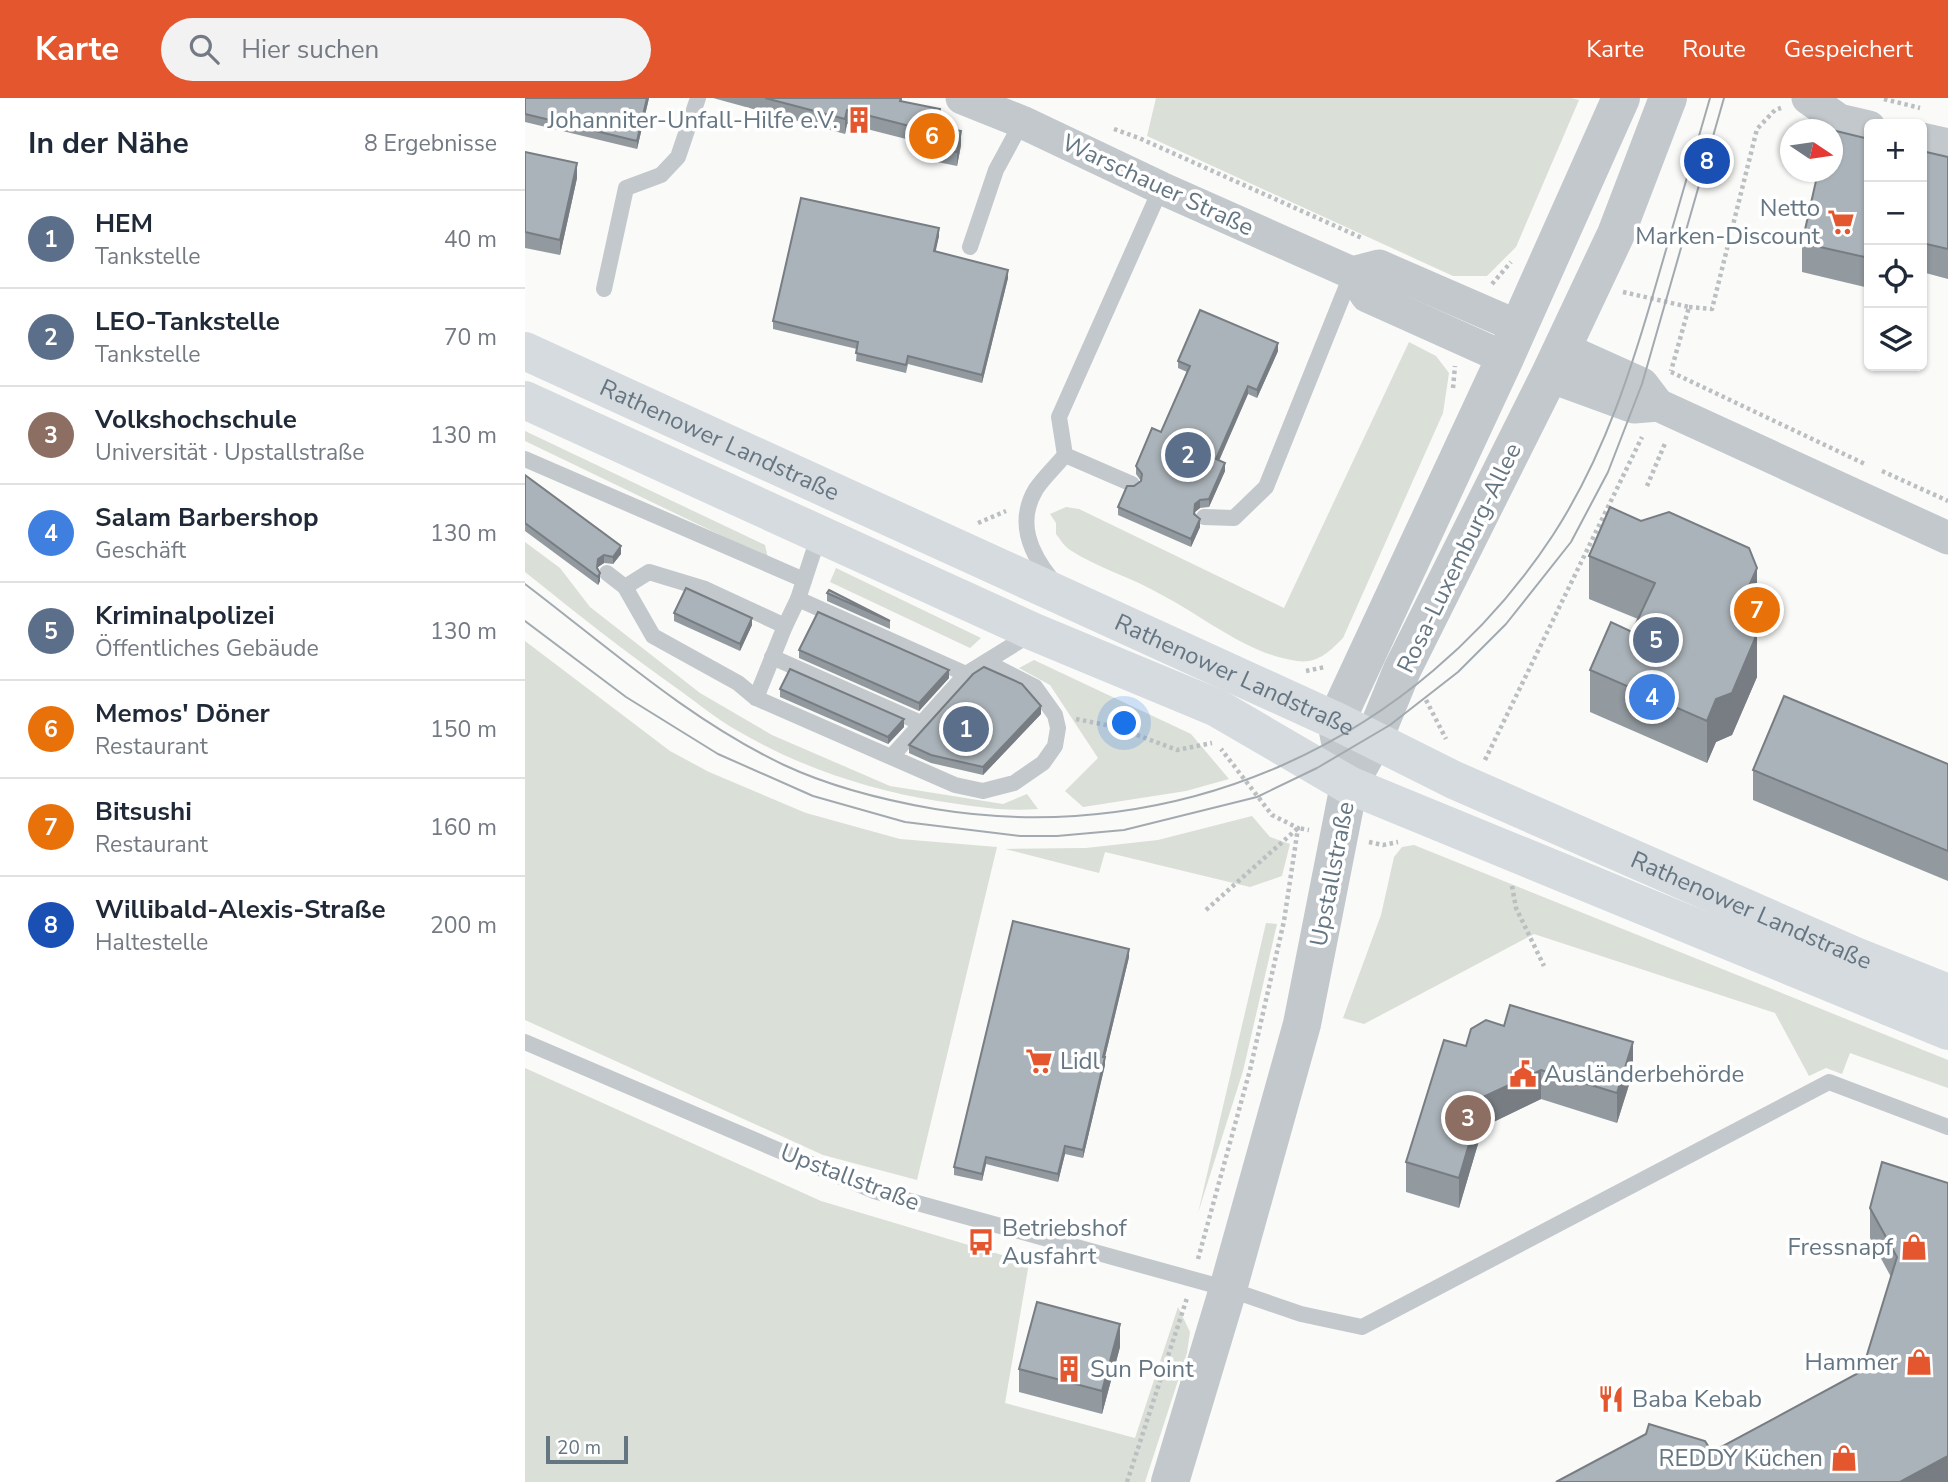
<!DOCTYPE html>
<html lang="de">
<head>
<meta charset="utf-8">
<style>
	body { margin:0; font-family:"Nunito Sans",sans-serif; background:#f2f2f3; color:#1f2937 }
	.controls { position:absolute; right:21px; top:21px; display:grid; overflow:hidden; border-radius:10px; box-shadow:0 2px 5px #0004 }
	.controls button { width:63px; height:63px; display:grid; place-items:center; padding:0; border:0; border-bottom:2px solid #e0e1e3; background:#fff; color:#1f2937; font:35px sans-serif }
	.compass { position:absolute; left:1255px; top:21px; width:63px; height:63px; border-radius:50%; background:#fff; box-shadow:0 2px 5px #0004; rotate:103deg }
	.scale { position:absolute; left:21px; bottom:18px; width:82px; box-sizing:border-box; padding-left:7px; border:4px solid #657683; border-top:0; font-size:19px; line-height:24px; white-space:nowrap; color:#657683; -webkit-text-stroke:5px #fff; paint-order:stroke }
	.you { position:absolute; left:600px; top:626px; width:24px; height:24px; margin:-18px; border:5px solid #fff; border-radius:50%; background:#1a73e8; box-shadow:0 0 0 10px #1a73e833 }
	.badge { display:grid; place-items:center; width:46px; height:46px; border-radius:50%; background:#e4572e; color:#fff; font-size:23px; font-weight:700 }
	.pin { position:absolute; translate:-50% -50%; border:4px solid #fff; box-shadow:0 2px 7px #0006 }
	.list { margin:0; padding:0; list-style:none }
	h2 { display:flex; justify-content:space-between; align-items:center; height:91px; margin:0; padding:0 28px; font-size:30px }
	h2 small { font-size:23px; font-weight:400; color:#747a83 }
	.list li { display:grid; grid-template-columns:46px 1fr auto; gap:21px; align-items:center; box-sizing:border-box; height:98px; padding:0 28px; border-top:2px solid #e0e1e3 }
	.list b { display:block; font-size:26px; white-space:nowrap }
	.list p { margin:0; font-size:23px; white-space:nowrap; color:#747a83 }
	.list em { font-size:23px; font-style:normal; color:#747a83 }
	.icon { flex:none; width:38px; height:38px; fill:none; stroke:currentColor; stroke-width:2; stroke-linecap:round; stroke-linejoin:round }
	.map { position:relative; flex:none; width:1423px; height:1384px; overflow:hidden }
	header { display:flex; align-items:center; gap:42px; box-sizing:border-box; height:98px; padding:0 35px; background:#e4572e; color:#fff }
	header strong { font-size:33px }
	nav { display:flex; gap:38px; margin-inline-start:auto; font-size:24px }
	.search { width:490px; height:63px; background:#f2f2f3; display:flex; align-items:center; gap:18px; box-sizing:border-box; padding:0 24px; border-radius:38px; color:#747a83; font-size:26px }
	main { display:flex }
	aside { flex:1; background:#fff }
	.map>svg:first-child { display:block }
	.green { fill:#dadfd7 }
	.lines { fill:none; stroke-linecap:round; stroke-linejoin:round }
	.path { stroke:#bbbfc2; stroke-width:4.5; stroke-dasharray:3.5 3.5; stroke-linecap:butt }
	.service { stroke:#c3c8cc; stroke-width:16 }
	.minor { stroke:#c3c8cc; stroke-width:33 }
	.tertiary { stroke:#c3c8cc; stroke-width:38 }
	.primary { stroke:#d6dbdf; stroke-width:38 }
	.tram { stroke:#a2aab0; stroke-width:2 }
	.wall { fill:#929a9f }
	.shaded-wall { fill:#777d82 }
	.building { fill:#aab3b9; stroke:#777d82; stroke-width:2 }
	.labels { text-anchor:middle; dominant-baseline:central; stroke-width:7; stroke-linejoin:round; paint-order:stroke }
	.poi-label { font-size:24px; fill:#657683; stroke:#fff; text-anchor:end }
	.street-label { font-size:24px; fill:#657683; stroke:#fff }
</style>
</head>
<body>
<header>
<strong>Karte</strong>
<div class="search"><svg class="icon" aria-label="search" viewBox="0 0 24 24"><circle cx="10" cy="10" r="6"/><path d="M15 15l6 6"/></svg>Hier suchen</div>
<nav><a>Karte</a><a>Route</a><a>Gespeichert</a></nav>
</header>
<main>
<aside>
<h2>In der Nähe<small>8 Ergebnisse</small></h2>
<ul class="list">
<li><span class="badge" style="background:#5c6f8a">1</span><div><b>HEM</b><p>Tankstelle</p></div><em>40 m</em></li>
<li><span class="badge" style="background:#5c6f8a">2</span><div><b>LEO-Tankstelle</b><p>Tankstelle</p></div><em>70 m</em></li>
<li><span class="badge" style="background:#8d6e63">3</span><div><b>Volkshochschule</b><p>Universität · Upstallstraße</p></div><em>130 m</em></li>
<li><span class="badge" style="background:#3f7fe0">4</span><div><b>Salam Barbershop</b><p>Geschäft</p></div><em>130 m</em></li>
<li><span class="badge" style="background:#5c6f8a">5</span><div><b>Kriminalpolizei</b><p>Öffentliches Gebäude</p></div><em>130 m</em></li>
<li><span class="badge" style="background:#e8710a">6</span><div><b>Memos' Döner</b><p>Restaurant</p></div><em>150 m</em></li>
<li><span class="badge" style="background:#e8710a">7</span><div><b>Bitsushi</b><p>Restaurant</p></div><em>160 m</em></li>
<li><span class="badge" style="background:#1a4fb4">8</span><div><b>Willibald-Alexis-Straße</b><p>Haltestelle</p></div><em>200 m</em></li>
</ul>
</aside>
<div class="map">
<svg width="1423" height="1384" viewBox="0 0 1423 1384">
	<rect width="100%" height="100%" fill="#fafaf8"/>
	<!-- green -->
	<g class="green">
		<polygon points="631,0 1046,0 1054,2 991,149 962,178 928,178 622,38"/>
		<path d="M884,244L911,258L924,275L918,315L818,540C805,553 793,566 772,563C722,556 681,520 637,497C608,480 573,470 545,452C539,448 535,441 531,436V425L525,416L541,409L554,411L759,510Z"/>
		<polygon points="0,333 240,447 243,460 0,343"/>
		<path d="M0,444L35,470L65,509L175,595L247,637L365,688L478,706L502,696L513,711C480,714 446,708 413,703C343,692 275,669 213,633C193,622 175,607 157,594C103,556 51,515 0,474Z"/>
		<polygon points="311,470 456,540 445,550 305,484"/>
		<polygon points="0,543 145,653 184,674 281,715 375,741 472,749 392,1082 298,1057 0,922"/>
		<polygon points="509,562 666,636 704,681 661,693 558,709 540,693 573,660 525,587 494,570"/>
		<polygon points="727,718 745,739 765,746 757,778 725,789 580,754 574,775 480,751 561,750 633,742"/>
		<polygon points="889,747 1423,962 1423,990 1325,955 1317,976 1301,970 1284,978 1250,915 1009,836 839,926 818,920 856,817 869,759 877,749"/>
		<polygon points="741,825 752,826 718,973 673,1115"/>
		<polygon points="0,970 296,1103 504,1165 480,1305 610,1340 653,1209 665,1234 662,1255 620,1384 0,1384"/>
	</g>
	<g class="lines">
		<!-- path -->
		<g class="path">
			<polyline points="1359,1 1395,10"/>
			<polyline points="589,31 614,40 837,140"/>
			<polyline points="967,186 986,164"/>
			<polyline points="1098,194 1164,209 1146,273"/>
			<polyline points="1164,209 1187,211 1232,31 1250,12 1256,10"/>
			<polyline points="1146,274 1342,367"/>
			<polyline points="928,290 930,268"/>
			<polyline points="1357,373 1423,403"/>
			<polyline points="1122,388 1141,343"/>
			<polyline points="453,425 481,413"/>
			<polyline points="781,573 800,569"/>
			<polyline points="901,602 921,641"/>
			<polyline points="551,621 591,629 652,652 687,645"/>
			<polyline points="960,662 1117,339"/>
			<polyline points="844,744 858,747 873,744"/>
			<polyline points="987,788 991,810 1019,868"/>
			<polyline points="681,812 773,730 784,732"/>
			<polyline points="673,1161 725,972 759,823 773,730 747,717 696,651"/>
			<polyline points="602,1384 662,1200"/>
		</g>
		<!-- service -->
		<g class="service">
			<polyline points="445,149 471,72 497,24"/>
			<polyline points="79,191 101,90 136,77 153,59 173,0"/>
			<polyline points="0,361 279,482"/>
			<polyline points="607,386 540,357 534,319 636,90"/>
			<polyline points="679,419 709,420 741,389 827,175"/>
			<polyline points="294,437 273,501 441,576 506,536"/>
			<polyline points="82,475 100,489 128,538 213,585 231,600 430,687 458,693 489,685 518,665 530,648 533,630 530,617 510,589 461,564"/>
			<path d="M527,482C505,455 491,424 511,391C519,379 531,368 540,357"/>
			<polyline points="100,489 124,474 180,491 260,528 273,501"/>
			<polyline points="247,559 396,625"/>
			<polyline points="231,600 260,528"/>
			<polyline points="367,658 441,576"/>
			<polyline points="0,944 349,1093 703,1191 776,1216 837,1229 1304,984 1423,1029"/>
		</g>
		<!-- minor -->
		<g class="minor">
			<polyline points="437,0 497,24 636,90 827,175 842,198 980,260"/>
			<polyline points="1283,0 1314,22 1344,29"/>
			<polyline points="1397,41 1423,47"/>
			<polyline points="827,175 854,168 994,229"/>
			<polyline points="1037,250 1117,286 1133,307 1423,440"/>
			<polyline points="1024,278 1109,309 1133,307"/>
		</g>
		<!-- tertiary -->
		<g class="tertiary">
			<polyline points="817,654 811,623 980,260 1096,0"/>
			<polyline points="645,1384 703,1191 777,926 824,687 848,643 877,572 1024,278 1091,136 1143,0"/>
		</g>
		<!-- primary -->
		<g class="primary">
			<path id="s1" d="M0,253L811,623L929,682L1330,858L1423,895"/>
			<polyline points="0,302 509,534 692,610 824,687 1423,933"/>
		</g>
		<!-- tram -->
		<g class="tram">
			<path d="M0,486C83,549 164,622 259,667C306,689 358,702 410,711C653,751 893,643 1028,437C1080,357 1108,267 1134,176C1151,117 1168,59 1185,0"/>
			<polyline points="0,523 101,599 193,656 288,698 380,724 495,738 532,738 599,732 732,699 792,670 865,627 933,574 981,526 1046,444 1083,374 1117,286 1199,0"/>
		</g>
	</g>
	<!-- wall -->
	<g class="wall">
		<polygon points="0,0 124,0 112,51 0,24"/>
		<polygon points="188,0 377,0 377,3 415,25 414,28 436,47 432,68 393,60 393,44 322,26 320,36"/>
		<polygon points="1344,41 1344,190 1277,174 1277,145"/>
		<polygon points="1397,53 1423,59 1423,181 1397,174"/>
		<polygon points="0,54 52,80 35,157 0,150"/>
		<polygon points="414,138 410,153 483,180 457,285 383,266 381,275 331,263 332,251 248,231 248,223"/>
		<polygon points="753,253 732,300 723,296 694,363 700,373 684,409 675,410 670,414 675,429 666,449 593,417 593,409 609,388 616,383 611,376 611,368 636,334 662,274 653,270 653,263"/>
		<polygon points="0,377 96,456 88,466 79,465 73,469 75,483 73,487 0,433"/>
		<polygon points="1064,458 1232,512 1226,525 1232,579 1207,637 1191,644 1182,665 1065,614 1065,572 1107,534 1113,521 1064,501"/>
		<polygon points="302,495 365,523 365,531 302,503"/>
		<polygon points="149,515 227,527 215,553 149,523"/>
		<polygon points="274,552 424,580 394,613 274,560"/>
		<polygon points="255,591 379,629 363,646 255,599"/>
		<polygon points="516,616 458,677 406,665 384,655 384,647"/>
		<polygon points="1423,666 1423,783 1228,702 1228,672"/>
		<polygon points="604,859 580,959 580,967 558,1060 540,1056 533,1084 461,1066 457,1083 429,1077 429,1069"/>
		<polygon points="941,948 1108,974 1092,1025 1016,1001 958,1029 934,1110 881,1094 881,1064"/>
		<polygon points="1423,1085 1423,1384 1187,1354 1337,1273 1366,1179 1345,1140 1345,1110"/>
		<polygon points="595,1249 577,1316 494,1294 494,1271"/>
	</g>
	<!-- shaded-wall -->
	<g class="shaded-wall">
		<polygon points="122,0 124,0 112,51 112,43"/>
		<polygon points="415,11 415,25 411,42 411,28"/>
		<polygon points="322,12 322,26 320,36 320,21"/>
		<polygon points="436,33 436,47 432,68 432,54"/>
		<polygon points="52,65 52,80 35,157 35,142"/>
		<polygon points="414,130 414,138 409,161 409,153"/>
		<polygon points="483,172 483,180 457,285 457,277"/>
		<polygon points="753,245 753,253 732,300 732,292"/>
		<polygon points="723,288 723,296 691,369 691,361"/>
		<polygon points="700,365 700,373 684,409 684,401"/>
		<polygon points="675,402 675,410 670,414 670,406"/>
		<polygon points="675,421 675,429 666,449 666,441"/>
		<polygon points="96,448 96,456 88,466 88,459"/>
		<polygon points="79,457 79,465 73,469 72,478 73,461"/>
		<polygon points="1232,470 1232,512 1217,547 1217,504"/>
		<polygon points="75,475 75,483 73,487 73,479"/>
		<polygon points="227,520 227,527 215,553 215,546"/>
		<polygon points="1232,536 1232,579 1207,637 1191,644 1182,665 1182,623 1191,601"/>
		<polygon points="424,572 424,580 394,613 394,605"/>
		<polygon points="516,608 516,616 458,677 458,669"/>
		<polygon points="379,621 379,629 363,646 363,639"/>
		<polygon points="604,851 604,859 578,967 578,959"/>
		<polygon points="1108,944 1108,974 1092,1025 1092,995"/>
		<polygon points="580,959 580,967 558,1060 558,1052"/>
		<polygon points="1016,972 1016,1001 958,1029 934,1110 934,1080 958,999"/>
		<polygon points="540,1048 540,1056 533,1084 533,1076"/>
		<polygon points="461,1059 461,1066 457,1083 457,1076"/>
		<polygon points="595,1226 595,1249 577,1316 577,1293"/>
		<polygon points="1423,1358 1423,1384 1375,1384"/>
	</g>
	<!-- building -->
	<g class="building">
		<polygon points="0,0 122,0 112,43 0,16"/>
		<polygon points="240,0 376,0 375,3 415,11 411,28 436,33 432,54 393,46 396,31 322,12 320,21"/>
		<polygon points="1307,32 1344,41 1344,160 1277,145 1293,74 1307,74"/>
		<polygon points="1397,53 1423,59 1423,151 1397,145"/>
		<polygon points="0,54 52,65 35,142 0,134"/>
		<polygon points="276,100 414,130 409,153 483,172 457,277 383,258 381,267 331,255 333,244 248,223"/>
		<polygon points="675,212 753,245 732,292 723,288 691,361 700,365 684,401 675,402 670,406 669,416 675,421 666,441 593,409 602,388 609,388 616,383 617,376 611,368 627,330 636,334 665,268 653,263"/>
		<polygon points="0,377 96,448 88,459 79,457 73,461 72,470 75,475 73,479 0,425"/>
		<polygon points="1085,409 1116,423 1144,414 1224,450 1232,470 1217,504 1232,536 1207,595 1191,601 1182,623 1065,572 1086,524 1107,534 1130,485 1064,458"/>
		<polygon points="161,490 227,520 215,546 149,515"/>
		<polygon points="304,492 365,523 302,495"/>
		<polygon points="293,514 424,572 394,605 274,552"/>
		<polygon points="459,569 497,586 516,608 458,669 406,657 384,647 448,576"/>
		<polygon points="265,571 379,621 363,639 255,591"/>
		<polygon points="1259,598 1423,666 1423,753 1228,672"/>
		<polygon points="488,823 604,851 578,959 580,959 558,1052 540,1048 533,1076 461,1059 457,1076 429,1069"/>
		<polygon points="985,907 1108,944 1092,995 1016,972 958,999 934,1080 881,1064 919,942 941,948 946,931 961,922 979,928"/>
		<polygon points="1357,1064 1423,1085 1423,1358 1375,1384 1031,1384 1121,1336 1124,1326 1180,1343 1187,1354 1337,1273 1372,1159 1345,1110"/>
		<polygon points="512,1204 595,1226 577,1293 494,1271"/>
	</g>
	<!-- icons -->
	<defs>
		<symbol id="building-bare" viewBox="-9 -9 18 18"><path d="M-4-6H4V6H1V3H-1V6H-4ZM-2.5-4.3h1.7v1.8h-1.7ZM.8-4.3h1.7v1.8H.8ZM-2.5-1h1.7V.8h-1.7ZM.8-1h1.7V.8H.8Z" fill="#e4572e" stroke="#fff" stroke-width="2.5" paint-order="stroke"/></symbol>
		<symbol id="supermarket-bare" viewBox="-9 -9 18 18"><path d="M-6-5.5h2.5l.6 2H6L4.5 2H-2.5L-4.4-4H-6ZM-1.5 3.2a1.3 1.3 0 1 0 .1 0ZM3 3.2a1.3 1.3 0 1 0 .1 0Z" fill="#e4572e" stroke="#fff" stroke-width="2.5" paint-order="stroke"/></symbol>
		<symbol id="civic-bare" viewBox="-9 -9 18 18"><path d="M-.6-6.5H3V-4.5H.6V-3L4-1V1h2V6H-6V1h2V-1L-.6-3ZM-1.2 2.5V6h2.4V2.5Z" fill="#e4572e" stroke="#fff" stroke-width="2.5" paint-order="stroke"/></symbol>
		<symbol id="bus-bare" viewBox="-9 -9 18 18"><path d="M-5-6H5V4H4V6H2V4H-2V6H-4V4H-5ZM-3.5-4V0h7V-4ZM-3.5 1.2v1.5H-2V1.2ZM2 1.2v1.5H3.5V1.2Z" fill="#e4572e" stroke="#fff" stroke-width="2.5" paint-order="stroke"/></symbol>
		<symbol id="shop-bare" viewBox="-9 -9 18 18"><path d="M-5-2.5h2.3a2.7 3.5 0 0 1 5.4 0H5L5.5 6h-11ZM-1.5-2.5h3a1.5 2.3 0 0 0-3 0Z" fill="#e4572e" stroke="#fff" stroke-width="2.5" paint-order="stroke"/></symbol>
		<symbol id="restaurant-bare" viewBox="-9 -9 18 18"><path d="M-5-6h1v4h1v-4h1v4h1v-4h1v5L-1.5 .5V6h-2V.5L-5-1ZM5-6V6H3V1.5H1.5Q1.5-4 5-6Z" fill="#e4572e" stroke="#fff" stroke-width="2.5" paint-order="stroke"/></symbol>
	</defs>
	<g fill-rule="evenodd">
		<use href="#building-bare" x="315" y="3" width="38" height="38"/>
		<use href="#supermarket-bare" x="1297" y="105" width="38" height="38"/>
		<use href="#supermarket-bare" x="495" y="944" width="38" height="38"/>
		<use href="#civic-bare" x="979" y="957" width="38" height="38"/>
		<use href="#bus-bare" x="437" y="1125" width="38" height="38"/>
		<use href="#shop-bare" x="1370" y="1130" width="38" height="38"/>
		<use href="#shop-bare" x="1375" y="1245" width="38" height="38"/>
		<use href="#building-bare" x="525" y="1252" width="38" height="38"/>
		<use href="#restaurant-bare" x="1067" y="1282" width="38" height="38"/>
		<use href="#shop-bare" x="1300" y="1341" width="38" height="38"/>
	</g>
	<g class="labels">
		<!-- poi labels -->
		<g class="poi-label">
			<text x="313" y="22">Johanniter-Unfall-Hilfe e.V.</text>
			<text x="1295" y="110">Netto<tspan x="1295" dy="28">Marken-Discount</tspan></text>
			<text x="535" y="963" text-anchor="start">Lidl</text>
			<text x="1019" y="976" text-anchor="start">Ausländerbehörde</text>
			<text x="477" y="1130" text-anchor="start">Betriebshof<tspan x="477" dy="28">Ausfahrt</tspan></text>
			<text x="1368" y="1149">Fressnapf</text>
			<text x="1373" y="1264">Hammer</text>
			<text x="565" y="1271" text-anchor="start">Sun Point</text>
			<text x="1107" y="1301" text-anchor="start">Baba Kebab</text>
			<text x="1298" y="1360">REDDY Küchen</text>
		</g>
		<!-- street labels -->
		<g class="street-label">
			<text transform="translate(633 87) rotate(25)">Warschauer Straße</text>
			<text stroke="none"><textPath href="#s1" startOffset="214">Rathenower Landstraße</textPath></text>
			<text transform="translate(934 460) rotate(-64)">Rosa-Luxemburg-Allee</text>
			<text stroke="none"><textPath href="#s1" startOffset="780">Rathenower Landstraße</textPath></text>
			<text transform="translate(807 776) rotate(-79)">Upstallstraße</text>
			<text stroke="none"><textPath href="#s1" startOffset="1348">Rathenower Landstraße</textPath></text>
			<text transform="translate(325 1079) rotate(21)">Upstallstraße</text>
		</g>
	</g>
</svg>
<div class="controls">
<button>+</button>
<button>−</button>
<button><svg class="icon" aria-label="locate" viewBox="0 0 24 24"><circle cx="12" cy="12" r="6"/><path d="M12 2v4M12 18v4M2 12h4M18 12h4"/></svg></button>
<button><svg class="icon" aria-label="layers" viewBox="0 0 24 24"><path d="M12 4l9 5-9 5-9-5zM3 14l9 5 9-5"/></svg></button>
</div>
<svg class="compass" viewBox="-18 -18 36 36"><path d="M0-13l5 13h-10z" fill="#e53935"/><path d="M0 13l5-13h-10z" fill="#747a83"/></svg>
<div class="scale">20 m</div>
<div class="you"></div>
<div class="pin badge" style="left:441px;top:631px;background:#5c6f8a">1</div>
<div class="pin badge" style="left:663px;top:357px;background:#5c6f8a">2</div>
<div class="pin badge" style="left:943px;top:1020px;background:#8d6e63">3</div>
<div class="pin badge" style="left:1127px;top:599px;background:#3f7fe0">4</div>
<div class="pin badge" style="left:1131px;top:542px;background:#5c6f8a">5</div>
<div class="pin badge" style="left:407px;top:38px;background:#e8710a">6</div>
<div class="pin badge" style="left:1232px;top:512px;background:#e8710a">7</div>
<div class="pin badge" style="left:1182px;top:63px;background:#1a4fb4">8</div>
</div>
</main>
</body>
</html>
